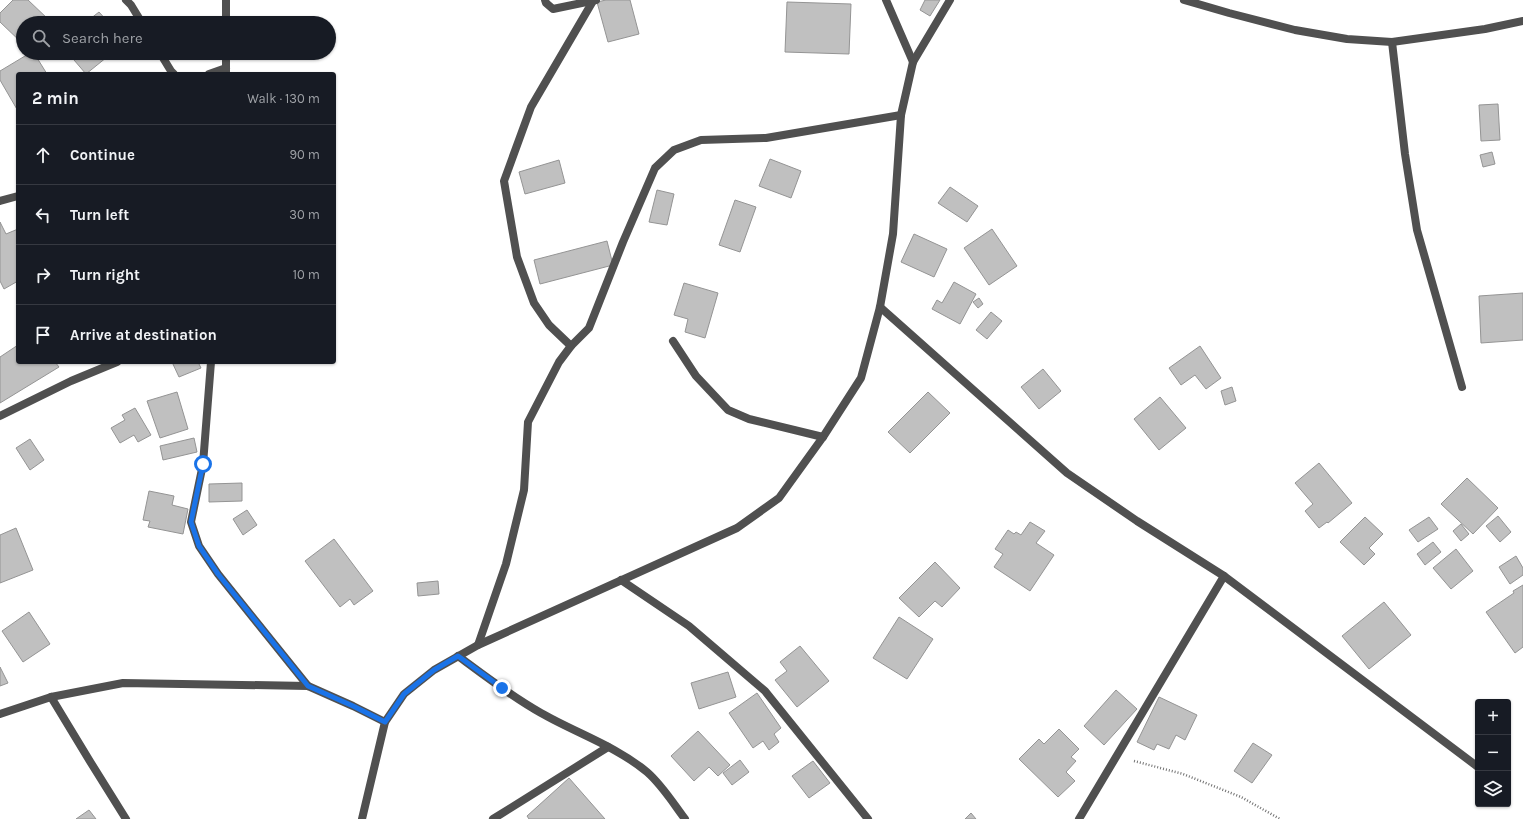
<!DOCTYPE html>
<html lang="en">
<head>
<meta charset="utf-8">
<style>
	body { margin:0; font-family:Karla,sans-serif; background:#20242c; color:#f1f3f6 }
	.controls { position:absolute; right:12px; bottom:12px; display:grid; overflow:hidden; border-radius:4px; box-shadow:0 1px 3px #0004 }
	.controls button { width:36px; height:36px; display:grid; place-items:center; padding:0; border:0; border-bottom:1px solid #363941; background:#171b24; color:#f1f3f6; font:20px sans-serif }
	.stop { position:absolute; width:12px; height:12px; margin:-9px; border:3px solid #1a73e8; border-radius:50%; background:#fff }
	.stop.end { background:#1a73e8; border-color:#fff; box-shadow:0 1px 4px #0008 }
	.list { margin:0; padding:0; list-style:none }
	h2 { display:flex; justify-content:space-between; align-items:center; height:52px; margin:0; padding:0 16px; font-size:17px }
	h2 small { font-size:13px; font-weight:400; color:#9ea1a6 }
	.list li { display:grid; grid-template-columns:26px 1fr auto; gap:12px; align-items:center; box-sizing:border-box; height:60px; padding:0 16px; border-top:1px solid #363941 }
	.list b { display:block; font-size:15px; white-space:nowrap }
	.list em { font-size:13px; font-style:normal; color:#9ea1a6 }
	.icon { flex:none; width:22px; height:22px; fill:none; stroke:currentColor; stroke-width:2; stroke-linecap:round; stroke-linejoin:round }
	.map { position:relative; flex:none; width:1523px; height:819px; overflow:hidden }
	.search { position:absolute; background:#171b24; box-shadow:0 1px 3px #0004; left:16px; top:16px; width:320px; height:44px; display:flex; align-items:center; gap:10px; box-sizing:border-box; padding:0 14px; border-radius:22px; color:#9ea1a6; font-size:15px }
	.panel { position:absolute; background:#171b24; box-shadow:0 1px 3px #0004; left:16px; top:72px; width:320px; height:292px; border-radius:4px }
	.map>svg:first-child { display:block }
	.building { fill:#c0c0c0; stroke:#949494 }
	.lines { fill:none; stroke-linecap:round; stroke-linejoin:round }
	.path { stroke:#727272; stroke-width:2.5; stroke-dasharray:1 2; stroke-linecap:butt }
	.street { stroke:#505050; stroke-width:8 }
	.route { stroke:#1a73e8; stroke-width:5 }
</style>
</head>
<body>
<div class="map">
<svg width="1523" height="819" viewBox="0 0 1523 819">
	<rect width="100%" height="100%" fill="#fff"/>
	<!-- building -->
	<g class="building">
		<polygon points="13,0 28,0 49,20 45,23 23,23 23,44 0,22 0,13"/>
		<polygon points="606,0 630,0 639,34 608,42 597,2"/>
		<polygon points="925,0 940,0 930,16 920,10"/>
		<polygon points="787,2 851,4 849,54 785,52"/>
		<polygon points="99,12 109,23 85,23"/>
		<polygon points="30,53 34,53 47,74 18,74 18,111 0,80 0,71"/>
		<polygon points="68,53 112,53 86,74"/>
		<polygon points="1498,104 1500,140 1481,141 1479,105"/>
		<polygon points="1492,152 1495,164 1483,167 1480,155"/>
		<polygon points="770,159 801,171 791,198 759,186"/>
		<polygon points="559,160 565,183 525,194 519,172"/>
		<polygon points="950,187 978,206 967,222 938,203"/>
		<polygon points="657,190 674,194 667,225 649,222"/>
		<polygon points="735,200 756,207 740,252 719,245"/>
		<polygon points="0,222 6,234 18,229 18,281 4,289 0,281"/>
		<polygon points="992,229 1017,266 989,285 964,248"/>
		<polygon points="914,234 947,249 934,277 901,262"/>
		<polygon points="607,241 613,265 540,284 534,260"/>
		<polygon points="954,282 976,294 960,324 932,309 937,300 942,303"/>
		<polygon points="684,283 718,293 705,338 685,332 688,319 674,315"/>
		<polygon points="1523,293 1523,340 1481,343 1479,296"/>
		<polygon points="979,298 983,304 978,308 973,302"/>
		<polygon points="991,312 1002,321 987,339 976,330"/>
		<polygon points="18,345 18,362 55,362 59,367 0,403 0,357"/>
		<polygon points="1200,346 1221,378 1206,389 1195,375 1181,385 1169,368"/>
		<polygon points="172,362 198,362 201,368 179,377"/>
		<polygon points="1043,369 1061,391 1039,409 1021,387"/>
		<polygon points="1232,387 1236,401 1225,405 1221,391"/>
		<polygon points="177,392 188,429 160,438 147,401"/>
		<polygon points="928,392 950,413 910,453 888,432"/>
		<polygon points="1160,397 1186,428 1159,450 1134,419"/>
		<polygon points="135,408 151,435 138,442 134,435 120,443 111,428 125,420 122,415"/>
		<polygon points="194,438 197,452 163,460 160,446"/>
		<polygon points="30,439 44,460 30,470 16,448"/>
		<polygon points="1319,463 1352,503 1328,523 1327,522 1319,528 1305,511 1313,504 1295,483"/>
		<polygon points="1467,478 1498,508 1473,534 1441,504"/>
		<polygon points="242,483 242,501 209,502 209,484"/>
		<polygon points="149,491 174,496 172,505 188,509 183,534 148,527 150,521 143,520"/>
		<polygon points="247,510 257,525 243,535 233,519"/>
		<polygon points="1498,516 1511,532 1500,542 1486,526"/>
		<polygon points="1365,517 1383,534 1369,548 1375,554 1364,565 1340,542"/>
		<polygon points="1429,517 1438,529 1418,542 1409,530"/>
		<polygon points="1030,522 1045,531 1036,543 1054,555 1030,591 994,567 1003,554 995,549 1008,530 1014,534 1016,532 1021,535"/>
		<polygon points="1461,524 1469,534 1461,541 1453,531"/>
		<polygon points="16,528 33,570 0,583 0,535"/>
		<polygon points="334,539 373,591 354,605 350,599 340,607 305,561"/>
		<polygon points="1433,542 1441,552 1425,565 1417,554"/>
		<polygon points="1456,549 1473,571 1451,589 1433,568"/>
		<polygon points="1516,556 1523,568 1523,575 1510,584 1499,567"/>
		<polygon points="935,562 960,588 942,607 935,601 919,617 899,598"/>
		<polygon points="438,581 439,594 418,596 417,583"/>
		<polygon points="1523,585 1523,647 1515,653 1486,612 1514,593 1513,591"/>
		<polygon points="1384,602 1411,635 1369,669 1342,636"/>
		<polygon points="29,612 50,644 23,662 2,631"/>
		<polygon points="899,617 933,639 907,679 873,658"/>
		<polygon points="800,646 829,681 797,707 775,680 787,671 780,662"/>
		<polygon points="0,667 8,683 0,686"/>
		<polygon points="728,672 736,697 699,709 691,683"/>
		<polygon points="1116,690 1137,709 1104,745 1084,726"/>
		<polygon points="757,693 781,728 774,734 779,742 769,750 763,741 753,748 729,713"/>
		<polygon points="1159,697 1197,715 1185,740 1176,735 1169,749 1157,744 1154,750 1137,742"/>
		<polygon points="1059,729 1079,749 1071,757 1076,761 1066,772 1075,781 1058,797 1019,759 1039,739 1044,744"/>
		<polygon points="698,731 730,765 718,776 709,767 694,781 671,756"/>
		<polygon points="1253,743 1272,755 1252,783 1234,771"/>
		<polygon points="740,760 749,772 732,785 723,773"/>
		<polygon points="813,761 830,783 809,798 792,776"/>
		<polygon points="569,778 605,819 529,819 527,816"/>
		<polygon points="89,810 96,819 76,819"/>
		<polygon points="971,813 976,819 965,819"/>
	</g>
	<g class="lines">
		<!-- path -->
		<polyline class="path" points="1134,761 1183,774 1241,797 1280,819"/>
		<!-- street -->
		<g class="street">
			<polyline points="126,0 131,5 142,23"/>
			<polyline points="226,0 226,23"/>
			<polyline points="545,0 546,3 553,9 596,0"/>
			<polyline points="886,0 913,62"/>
			<polyline points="1184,0 1229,13 1295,30 1347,39 1392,42 1485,29 1523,21"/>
			<polyline points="1392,42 1405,154 1417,230 1462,387"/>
			<polyline points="160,53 171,71 174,74"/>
			<polyline points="226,53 226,74"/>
			<polyline points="209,74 226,68"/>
			<polyline points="0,201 18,196"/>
			<polyline points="880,307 1067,473 1137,521 1224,576 1478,767"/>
			<polyline points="673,341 696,376 728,410 749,419 823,437"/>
			<polyline points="571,346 549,325 534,303 517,257 504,181 531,107 593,1"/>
			<polyline points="211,362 203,464 191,522 199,546 218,574 308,686"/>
			<polyline points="0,416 71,381 117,362"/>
			<polyline points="621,580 689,626 765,691 868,819"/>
			<polyline points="478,645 506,564 524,490 528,422 559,362 571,346 589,328 623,242 655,168 674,150 701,140 766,138 901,115"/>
			<path d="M458,656C485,676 512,697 541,713C576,733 616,746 647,772C662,785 673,803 685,819"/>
			<polyline points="51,697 91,763 126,819"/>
			<polyline points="0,714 51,697 123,683 308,686 353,706 385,722"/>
			<polyline points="362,819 385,722 404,694 434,670 478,645 737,528 779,498 823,437 861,378 880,307 893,234 901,115 913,62 950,0"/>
			<polyline points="493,819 608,747"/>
			<polyline points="1079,819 1224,576"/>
		</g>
	</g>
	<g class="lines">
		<!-- route -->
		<polyline class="route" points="203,464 191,522 199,546 218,574 308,686 353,706 385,722 404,694 434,670 458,656 502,688"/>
	</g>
</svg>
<div class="controls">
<button>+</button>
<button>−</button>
<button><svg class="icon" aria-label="layers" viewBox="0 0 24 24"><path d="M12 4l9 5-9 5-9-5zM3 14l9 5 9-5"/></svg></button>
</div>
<div class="stop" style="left:203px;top:464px"></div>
<div class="stop end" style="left:502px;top:688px"></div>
<div class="search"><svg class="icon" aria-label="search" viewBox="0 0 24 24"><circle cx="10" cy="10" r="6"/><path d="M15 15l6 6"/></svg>Search here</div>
<section class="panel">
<h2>2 min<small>Walk · 130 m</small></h2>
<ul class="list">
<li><svg class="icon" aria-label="ahead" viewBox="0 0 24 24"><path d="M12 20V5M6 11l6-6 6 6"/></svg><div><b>Continue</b></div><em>90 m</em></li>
<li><svg class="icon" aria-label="left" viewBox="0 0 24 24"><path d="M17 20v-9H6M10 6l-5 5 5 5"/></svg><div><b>Turn left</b></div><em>30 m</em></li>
<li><svg class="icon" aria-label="right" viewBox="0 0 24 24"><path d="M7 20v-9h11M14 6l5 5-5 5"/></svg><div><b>Turn right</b></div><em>10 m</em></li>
<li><svg class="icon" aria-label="arrive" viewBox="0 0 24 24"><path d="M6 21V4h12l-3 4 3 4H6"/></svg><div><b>Arrive at destination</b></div></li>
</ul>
</section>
</div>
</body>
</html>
